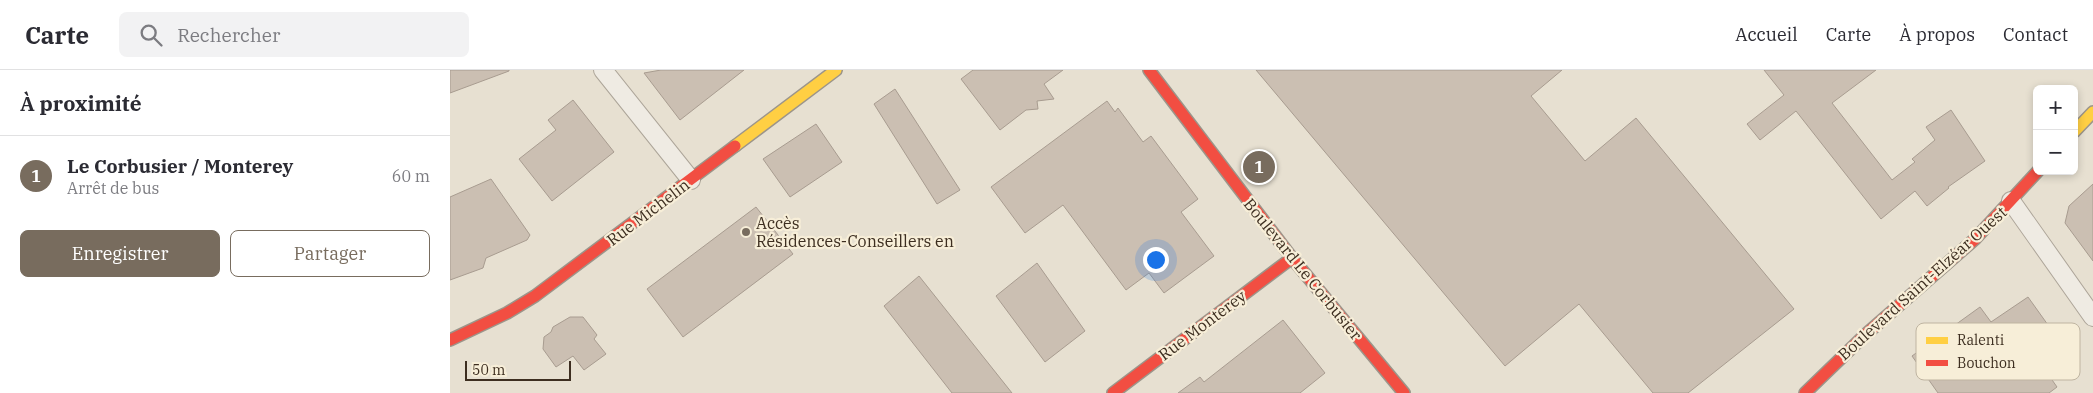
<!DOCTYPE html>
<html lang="fr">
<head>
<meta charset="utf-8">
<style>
	body { margin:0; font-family:"IBM Plex Serif",serif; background:#f2f2f3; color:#2b2b33 }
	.controls { position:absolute; right:15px; top:15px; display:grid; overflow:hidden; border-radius:8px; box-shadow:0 2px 8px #0003 }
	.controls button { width:45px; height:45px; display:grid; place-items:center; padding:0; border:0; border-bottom:1px solid #e1e1e2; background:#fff; color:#2b2b33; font:25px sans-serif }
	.scale { position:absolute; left:15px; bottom:12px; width:106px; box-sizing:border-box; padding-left:5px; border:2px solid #3d2e20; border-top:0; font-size:14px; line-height:18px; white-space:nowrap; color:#3d2e20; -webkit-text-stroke:4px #f7eed8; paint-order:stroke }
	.you { position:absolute; left:705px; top:189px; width:18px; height:18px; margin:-12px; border:4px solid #fff; border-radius:50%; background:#1a73e8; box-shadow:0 0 0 8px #1a73e833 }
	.badge { display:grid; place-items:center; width:32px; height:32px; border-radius:50%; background:#786c5e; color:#fff; font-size:16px; font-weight:700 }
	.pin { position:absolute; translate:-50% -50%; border:2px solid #fff; box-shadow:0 1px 5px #0006 }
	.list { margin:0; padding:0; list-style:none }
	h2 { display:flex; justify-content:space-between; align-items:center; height:65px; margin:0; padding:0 20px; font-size:21px }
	h2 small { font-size:16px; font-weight:400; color:#7c7c81 }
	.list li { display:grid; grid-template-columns:32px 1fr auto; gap:15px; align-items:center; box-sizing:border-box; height:80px; padding:0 20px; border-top:1px solid #e1e1e2 }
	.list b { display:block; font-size:19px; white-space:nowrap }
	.list p { margin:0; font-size:16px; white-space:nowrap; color:#7c7c81 }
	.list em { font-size:16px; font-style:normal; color:#7c7c81 }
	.actions { display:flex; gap:10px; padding:15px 20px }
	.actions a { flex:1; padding:11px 0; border:1px solid #786c5e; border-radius:8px; text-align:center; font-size:18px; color:#786c5e }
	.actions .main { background:#786c5e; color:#fff }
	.icon { flex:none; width:28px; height:28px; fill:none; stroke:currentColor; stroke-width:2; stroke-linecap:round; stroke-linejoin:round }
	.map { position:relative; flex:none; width:1643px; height:323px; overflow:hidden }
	header { display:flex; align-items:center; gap:30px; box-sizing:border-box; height:70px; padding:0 25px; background:#fff; border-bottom:1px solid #e1e1e2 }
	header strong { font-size:24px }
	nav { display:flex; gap:28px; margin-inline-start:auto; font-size:18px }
	.search { width:350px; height:45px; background:#f2f2f3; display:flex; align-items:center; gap:12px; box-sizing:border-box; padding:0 18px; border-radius:8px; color:#7c7c81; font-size:19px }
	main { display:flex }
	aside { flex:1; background:#fff }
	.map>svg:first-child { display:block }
	.building { fill:#cbbfb2; stroke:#a89c90 }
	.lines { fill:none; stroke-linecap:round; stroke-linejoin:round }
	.street-casing { stroke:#ada599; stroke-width:20 }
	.slow-casing { stroke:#9c958a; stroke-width:14 }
	.jam-casing { stroke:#9c958a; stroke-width:14 }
	.street { stroke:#efebe3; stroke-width:18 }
	.slow { stroke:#ffcf43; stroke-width:11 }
	.jam { stroke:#f24e42; stroke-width:11 }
	.poi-dot { fill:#786c5e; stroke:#f7eed8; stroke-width:2 }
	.labels { text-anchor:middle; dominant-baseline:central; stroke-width:4.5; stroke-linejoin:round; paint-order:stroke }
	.street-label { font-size:16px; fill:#3d2e20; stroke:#f7eed8 }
	.poi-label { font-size:16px; fill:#3d2e20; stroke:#f7eed8; text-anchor:start }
	.key { fill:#f7eed8; stroke:#bfb4a1; stroke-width:1 }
	.key-label { font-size:14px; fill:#3d2e20 }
</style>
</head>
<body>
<header>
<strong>Carte</strong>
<div class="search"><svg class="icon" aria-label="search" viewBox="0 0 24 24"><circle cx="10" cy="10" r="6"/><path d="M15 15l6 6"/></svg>Rechercher</div>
<nav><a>Accueil</a><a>Carte</a><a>À propos</a><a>Contact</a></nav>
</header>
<main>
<aside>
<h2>À proximité<small></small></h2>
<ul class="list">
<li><span class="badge">1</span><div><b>Le Corbusier / Monterey</b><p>Arrêt de bus</p></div><em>60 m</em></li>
</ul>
<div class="actions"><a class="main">Enregistrer</a><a>Partager</a></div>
</aside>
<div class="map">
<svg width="1643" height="323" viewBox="0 0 1643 323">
	<rect width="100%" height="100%" fill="#e7e0d1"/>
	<!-- building -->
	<g class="building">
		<polygon points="0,0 59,0 59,1 0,23"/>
		<polygon points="211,0 294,0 230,50 194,3"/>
		<polygon points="523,0 613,0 594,14 604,29 587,31 588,39 576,40 550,60 511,9"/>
		<polygon points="806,0 1112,0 1081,26 1135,91 1186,48 1344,239 1238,323 1203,323 1129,234 1055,296"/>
		<polygon points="1314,0 1426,0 1382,33 1442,110 1465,92 1462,89 1485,70 1476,57 1501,40 1535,91 1498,117 1499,118 1477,136 1465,121 1431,149 1346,41 1310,70 1297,54 1334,25"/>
		<polygon points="445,19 510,120 487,134 424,34"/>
		<polygon points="123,30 164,82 102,131 69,89 106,60 98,50"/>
		<polygon points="657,31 665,42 668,38 693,72 701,66 748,129 731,142 764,186 714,223 699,203 676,220 613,135 575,163 541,117"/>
		<polygon points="366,54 392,92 340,127 313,89"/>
		<polygon points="41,109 80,165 77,170 36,188 33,198 0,210 0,127"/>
		<polygon points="1643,114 1643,191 1615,153 1619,136"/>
		<polygon points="306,137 343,184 233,267 197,219"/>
		<polygon points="587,193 635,261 595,292 546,226"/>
		<polygon points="469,206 562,323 502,323 434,236"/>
		<polygon points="1578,227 1623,290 1600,307 1607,317 1599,323 1488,323 1462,286 1530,237 1541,252"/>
		<polygon points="120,247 133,247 147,265 144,269 156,284 134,300 123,286 106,297 93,279 94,267 101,262 103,257"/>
		<polygon points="833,250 875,303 850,323 728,323 750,307 754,312"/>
	</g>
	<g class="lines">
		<defs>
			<g id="street">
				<polyline points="153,0 241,110"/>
				<polyline points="1561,131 1643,247"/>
			</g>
			<g id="slow">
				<polyline points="1624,62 1643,42"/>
				<polyline points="285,76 386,0"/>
			</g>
			<g id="jam">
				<polyline points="699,0 842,188 954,323"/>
				<polyline points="0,270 57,243 85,226 285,76"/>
				<polyline points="663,323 842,188"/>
				<polyline points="1355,323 1415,265 1525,169 1588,101"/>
			</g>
		</defs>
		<!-- street casing -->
		<use href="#street" class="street-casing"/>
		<!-- slow casing -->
		<use href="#slow" class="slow-casing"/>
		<!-- jam casing -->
		<use href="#jam" class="jam-casing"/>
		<!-- street -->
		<use href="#street" class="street"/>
		<!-- slow -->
		<use href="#slow" class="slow"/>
		<!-- jam -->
		<use href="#jam" class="jam"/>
	</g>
	<!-- markers -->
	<circle class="poi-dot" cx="296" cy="162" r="5"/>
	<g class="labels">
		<!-- street labels -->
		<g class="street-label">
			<text transform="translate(198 142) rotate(-37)">Rue Michelin</text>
			<text transform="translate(853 199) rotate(51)">Boulevard Le Corbusier</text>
			<text transform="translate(1472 213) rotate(-42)">Boulevard Saint-Elzéar Ouest</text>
			<text transform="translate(752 255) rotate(-37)">Rue Monterey</text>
		</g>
		<!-- poi labels -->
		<g class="poi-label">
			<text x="306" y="153">Accès<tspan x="306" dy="18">Résidences-Conseillers en</tspan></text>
		</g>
	</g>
	<!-- legend -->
	<rect x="1466" y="253" width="164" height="57" rx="8" class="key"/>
	<rect x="1476" y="267" width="22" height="7" fill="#ffcf43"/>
	<rect x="1476" y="290" width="22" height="6" fill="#f24e42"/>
	<g class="key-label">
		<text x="1507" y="275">Ralenti</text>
		<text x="1507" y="298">Bouchon</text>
	</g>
</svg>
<div class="controls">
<button>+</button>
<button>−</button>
</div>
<div class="scale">50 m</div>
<div class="you"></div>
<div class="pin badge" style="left:809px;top:97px">1</div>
</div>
</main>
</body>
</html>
